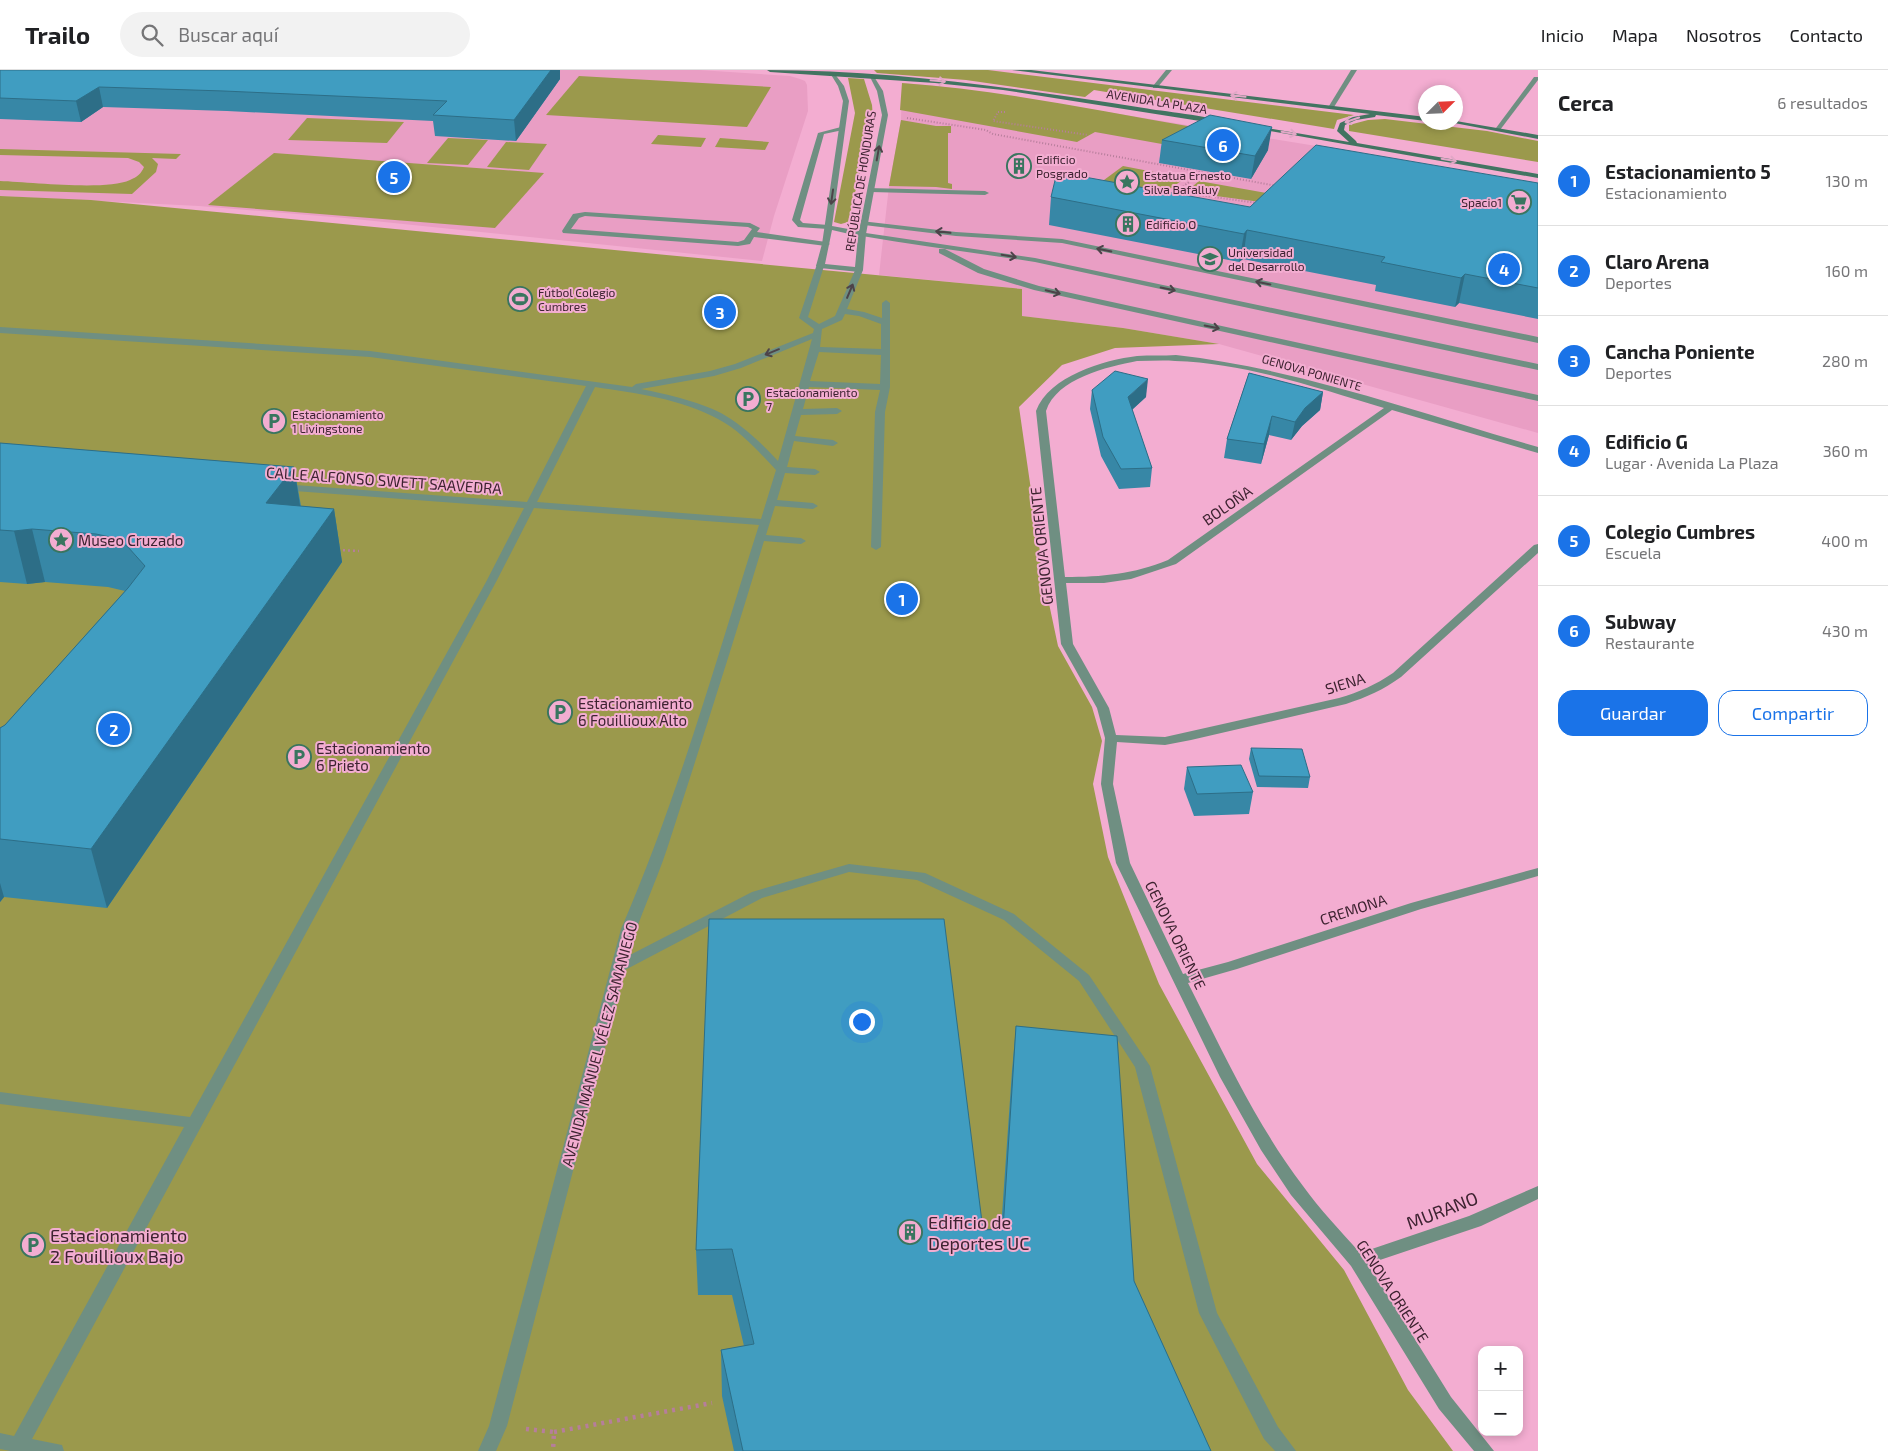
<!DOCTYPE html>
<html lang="es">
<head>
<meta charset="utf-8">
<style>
	body { margin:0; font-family:"Exo 2",sans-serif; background:#f2f2f2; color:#202124 }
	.controls { position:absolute; right:15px; bottom:15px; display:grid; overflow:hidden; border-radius:10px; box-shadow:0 2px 8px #0003 }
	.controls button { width:45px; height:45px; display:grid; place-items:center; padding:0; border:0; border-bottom:1px solid #e0e0e0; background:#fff; color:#202124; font:25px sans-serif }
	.compass { position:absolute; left:1418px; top:15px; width:45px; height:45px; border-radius:50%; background:#fff; box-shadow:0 2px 8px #0003; rotate:66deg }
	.you { position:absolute; left:861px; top:951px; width:18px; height:18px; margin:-12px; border:4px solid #fff; border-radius:50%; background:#1a73e8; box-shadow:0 0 0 8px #1a73e833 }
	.badge { display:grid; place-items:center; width:32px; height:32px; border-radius:50%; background:#1a73e8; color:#fff; font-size:16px; font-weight:700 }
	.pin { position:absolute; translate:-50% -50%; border:2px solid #fff; box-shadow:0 1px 5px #0006 }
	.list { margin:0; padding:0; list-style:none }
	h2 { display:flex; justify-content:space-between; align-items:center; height:65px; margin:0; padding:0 20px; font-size:21px }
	h2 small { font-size:16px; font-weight:400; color:#757577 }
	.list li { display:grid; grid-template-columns:32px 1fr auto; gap:15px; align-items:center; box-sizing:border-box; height:90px; padding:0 20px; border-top:1px solid #e0e0e0 }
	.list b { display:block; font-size:19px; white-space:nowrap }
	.list p { margin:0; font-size:16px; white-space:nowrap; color:#757577 }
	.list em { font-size:16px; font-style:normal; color:#757577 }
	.actions { display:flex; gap:10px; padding:15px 20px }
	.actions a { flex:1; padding:11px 0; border:1px solid #1a73e8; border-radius:15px; text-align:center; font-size:18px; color:#1a73e8 }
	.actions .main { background:#1a73e8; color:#fff }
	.icon { flex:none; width:28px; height:28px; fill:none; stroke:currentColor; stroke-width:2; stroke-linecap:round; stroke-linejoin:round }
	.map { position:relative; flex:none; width:1538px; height:1381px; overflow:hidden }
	header { display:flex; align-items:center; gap:30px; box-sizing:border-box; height:70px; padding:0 25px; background:#fff; border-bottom:1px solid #e0e0e0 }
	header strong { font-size:24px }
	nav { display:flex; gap:28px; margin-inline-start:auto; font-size:18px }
	.search { width:350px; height:45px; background:#f2f2f2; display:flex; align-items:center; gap:12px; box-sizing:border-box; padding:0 18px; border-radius:28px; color:#757577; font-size:19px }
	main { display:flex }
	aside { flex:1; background:#fff }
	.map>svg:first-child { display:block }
	.built { fill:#e99ec4 }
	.green { fill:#9b994c }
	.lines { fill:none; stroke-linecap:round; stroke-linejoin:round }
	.path-far2 { stroke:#b67e9b; stroke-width:2; stroke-dasharray:1 2; stroke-linecap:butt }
	.path-far1 { stroke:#b67e9b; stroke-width:2.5; stroke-dasharray:2 3; stroke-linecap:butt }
	.path { stroke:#b67e9b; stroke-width:4.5; stroke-dasharray:3 5; stroke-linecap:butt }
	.lane { fill:#6f8f82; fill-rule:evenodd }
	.street { fill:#6f8f82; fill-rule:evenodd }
	.secondary { fill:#427461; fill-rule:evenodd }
	.wall { fill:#3787a6 }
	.shaded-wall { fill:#2d6e87 }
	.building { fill:#409dc1; stroke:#2d6e87 }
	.oneway { stroke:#e1a7c6 }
	.oneway2 { stroke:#4d4349 }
	.labels { text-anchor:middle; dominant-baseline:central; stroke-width:4; stroke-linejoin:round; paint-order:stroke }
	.far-street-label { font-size:12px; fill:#3e2331; stroke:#f3add1 }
	.far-poi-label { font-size:12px; fill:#3e2331; stroke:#f3add1; text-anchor:start }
	.street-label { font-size:15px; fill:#3e2331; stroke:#f3add1 }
	.poi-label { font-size:15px; fill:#3e2331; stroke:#f3add1; text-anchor:start }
	.near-street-label { font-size:18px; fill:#3e2331; stroke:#f3add1 }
	.near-poi-label { font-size:18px; fill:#3e2331; stroke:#f3add1; text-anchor:start }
</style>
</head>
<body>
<header>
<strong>Trailo</strong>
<div class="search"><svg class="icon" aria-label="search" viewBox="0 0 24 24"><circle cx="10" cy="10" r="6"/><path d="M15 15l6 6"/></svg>Buscar aquí</div>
<nav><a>Inicio</a><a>Mapa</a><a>Nosotros</a><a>Contacto</a></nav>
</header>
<main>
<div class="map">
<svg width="1538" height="1381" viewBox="0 0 1538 1381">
	<rect width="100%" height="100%" fill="#f3add1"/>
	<!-- built -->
	<g class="built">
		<polygon points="0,0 699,0 790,6 800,9 805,11 807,15 808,41 774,146 762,191 345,148 199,136 0,126"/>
		<polygon points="902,13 938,16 1039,31 1378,86 1538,117 1538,363 1219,274 1123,258 1022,246 1022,219 879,205 889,116 901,50"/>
	</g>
	<!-- green -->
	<g class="green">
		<polygon points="874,0 988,0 1354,45 1337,50 1334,59 1094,20 1085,27 966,10 877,3"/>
		<polygon points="579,6 771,17 747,57 546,45"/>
		<polygon points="848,8 864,9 872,35 873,48 848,152 841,154 834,152 855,43"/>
		<path d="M902,13C1000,20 1097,40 1193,57L1173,76L1095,62L1077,72L900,40Z"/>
		<polygon points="307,48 404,52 387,73 288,70"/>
		<polygon points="1385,49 1487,61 1538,71 1538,92 1349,61 1349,55 1368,50"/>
		<polygon points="901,50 936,56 951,56 951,63 948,63 948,113 952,114 952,119 936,117 889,116"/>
		<polygon points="658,65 706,68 701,77 651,74"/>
		<polygon points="448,68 488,70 468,95 427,93"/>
		<polygon points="720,68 769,72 765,80 715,77"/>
		<polygon points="506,72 547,74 529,100 487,97"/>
		<path d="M0,79L181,84L176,89L152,88L158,94L156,102L132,124L0,120V111C30,112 106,121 130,110C137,107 141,104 144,97L139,92L128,88L0,85Z"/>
		<polygon points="274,83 544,103 495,158 208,135"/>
		<polygon points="1123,96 1185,108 1158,128 1085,124"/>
		<polygon points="1199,111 1352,138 1344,143 1186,122"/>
		<polygon points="0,126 91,130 1022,219 1022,246 1123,258 1219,274 1115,278 1062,295 1019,337 1044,510 1058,576 1092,637 1102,671 1093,714 1108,787 1159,914 1257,1094 1344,1200 1408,1320 1453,1381 0,1381"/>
	</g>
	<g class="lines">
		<!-- path-far2 -->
		<g class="path-far2">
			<polyline points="1005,42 998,42 993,51 1088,65"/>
			<polyline points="907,48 986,60 993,64 1277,116"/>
			<polyline points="1176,122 1258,133"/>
			<polyline points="1176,122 1201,103"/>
		</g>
		<!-- path-far1 -->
		<polyline class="path-far1" points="338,480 359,481"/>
		<!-- path -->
		<g class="path">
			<polyline points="526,1359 554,1362 553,1381"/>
			<polyline points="554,1362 712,1333"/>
		</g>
		<!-- lane -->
		<g class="lane">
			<polygon points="841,57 844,59 843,60 824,64 800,150 803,153 828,155 832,157 828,159 798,157 792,150 818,63"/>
			<polygon points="868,118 985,121 989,123 985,125 871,122 868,122"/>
			<path d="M585,142L750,153L760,158L757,162L826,172L830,174L826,176L754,167L750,174L738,176L563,163L562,161L573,144ZM585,146L748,157L752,159L744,170L738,172L571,159L579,148Z"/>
			<polygon points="861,151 956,162 1062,169 1538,267 1538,273 1062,173 956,166 864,155 861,155"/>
			<path d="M859,162L1035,188L1538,294V300L1035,192C977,183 920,176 862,166H859Z"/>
			<polygon points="939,179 945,179 984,199 1039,216 1538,325 1538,331 1034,220 978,203 939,183"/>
			<path d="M817,194L824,196L808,247L819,254L835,246L856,198L863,200L847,239L864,242L882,248V233L886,230L890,233V317L885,342L881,477L876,480L871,477L875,342L880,320L809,317L803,339L837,338L842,341L837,344L801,345L795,366L833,370L838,373L833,376L794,371L787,397L815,399L820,402L815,405L785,403L777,430L813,433L818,436L813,439L775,436L766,465L801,468L806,471L801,474L764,471C733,574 700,677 667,779C655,815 638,849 628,886L752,822L849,794L925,803L1014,844L1089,905L1150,996L1217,1243L1278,1357L1296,1381H1275L1264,1369L1199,1243L1135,997L1079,911L1004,850L917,810L849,802L762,828L625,900L507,1356L496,1381H478L489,1356L621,859C678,728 716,590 759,455L534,438L496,512L32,1369L62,1375L64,1381H10L0,1379V1363L14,1366L184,1057L0,1034V1022L190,1047L486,512L524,438L281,420L276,417L281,414L527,432L586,316L370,287L0,263V257L370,281L632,317L636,314L710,301L735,294L813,263L814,259L799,248ZM845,244L859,246L881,254V279L820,277L822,259L842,250ZM812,269L778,391C763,375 746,358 726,346C705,333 666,324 641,319L714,306L741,298ZM819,282L881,285L880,314L810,311ZM595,317C635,323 682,329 718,349C741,361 759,382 776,400L761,449L537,432Z"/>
		</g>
		<!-- street -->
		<g class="street">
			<polygon points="1166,0 1172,0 1157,18 1153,18 1153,16"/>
			<polygon points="1351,0 1357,0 1334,37 1330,37 1329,36"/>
			<path d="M830,3H834L844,16L849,31L832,156L859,161L882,45L877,21L869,5H873L883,21L888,45L866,164L863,200L859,202L820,198L816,196L822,174L843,31L838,16ZM832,160L858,166L855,197L825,194Z"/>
			<polygon points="1534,7 1538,7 1538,10 1500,60 1496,60 1496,58"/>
			<path d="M1176,285C1300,299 1419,343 1538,377V383L1392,340L1176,494L1131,509L1104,513H1066L1073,574L1109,638L1116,665L1165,667L1339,628C1360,622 1375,615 1393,603L1534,475L1538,474V483L1401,607C1383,620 1367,627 1346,634L1191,670L1165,675L1117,672L1113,714L1130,793L1183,904L1228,892L1411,833L1538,798V806L1421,839L1237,899L1188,913C1223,982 1256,1054 1303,1116C1320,1140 1341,1161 1360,1183L1469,1146L1538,1116V1129L1481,1156L1368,1194L1451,1327L1494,1381H1474L1439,1339L1351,1196L1291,1125L1261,1080L1220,1007L1116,793L1101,714L1105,668L1097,638L1061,574L1036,341C1049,306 1104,290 1137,286C1150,285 1163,286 1176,285ZM1137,291C1150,291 1163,290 1175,291C1246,293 1317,318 1384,338L1168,490C1134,504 1102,507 1065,507L1046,341C1057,308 1107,297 1137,291Z"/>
		</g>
		<!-- secondary -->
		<g class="secondary">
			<path d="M767,0C894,0 1019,19 1144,38C1159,41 1213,46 1222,52L1219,54L1003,20L935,13L770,2Z"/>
			<polygon points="1012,0 1031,0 1426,47 1426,51 1376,45 1375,47 1356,50 1345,55 1344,60 1356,71 1357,73 1538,104 1538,108 1253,58 1256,56 1349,72 1337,61 1340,53 1353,47 1370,44"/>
			<polygon points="1456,51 1538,65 1538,69 1449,52 1456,52"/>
		</g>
	</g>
	<!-- wall -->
	<g class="wall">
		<polygon points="0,0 560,0 560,9 516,71 435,66 433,51 227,41 103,37 81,52 0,49"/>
		<polygon points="1162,70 1268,80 1251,109 1159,93"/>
		<polygon points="1538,113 1538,249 1459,233 1455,237 1375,221 1376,215 1243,189 1239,192 1049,155 1051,127 1250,137"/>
		<polygon points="1249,303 1323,322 1320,340 1302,356 1291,370 1269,365 1261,394 1224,388 1227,369"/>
		<polygon points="1092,320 1146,327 1132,340 1152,398 1150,417 1119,419 1101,386 1090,339"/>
		<polygon points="0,373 294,397 301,436 334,439 342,492 107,838 4,827 0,832 0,658 5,655 125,521 108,517 45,512 27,514 0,512"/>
		<polygon points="1251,678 1310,707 1308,718 1257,717 1249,689"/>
		<polygon points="1187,697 1253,722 1249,744 1194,746 1184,719"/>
		<polygon points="1016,956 1134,1211 1211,1381 734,1381 722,1326 721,1280 744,1276 732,1225 698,1225 696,1180 983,1160 1001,1159 1012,1001"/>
	</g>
	<!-- shaded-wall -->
	<g class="shaded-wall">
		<polygon points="551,0 560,0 560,9 516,71 514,50"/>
		<polygon points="99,17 103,37 81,52 76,31"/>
		<polygon points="1272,57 1268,80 1251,109 1255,86"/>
		<polygon points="1247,160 1243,189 1239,192 1244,164"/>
		<polygon points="1465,204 1459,233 1455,237 1461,208"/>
		<polygon points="1148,309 1146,327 1126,345 1128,327"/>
		<polygon points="1323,322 1320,340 1302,356 1291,370 1295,352 1305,338"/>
		<polygon points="1272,346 1269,365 1261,394 1264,374"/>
		<polygon points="294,397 302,448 266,433"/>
		<polygon points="334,439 342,492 107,838 91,779"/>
		<polygon points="32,459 45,512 27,514 14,461"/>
		<polygon points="0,813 4,827 0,832"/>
	</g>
	<!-- building -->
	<g class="building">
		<polygon points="0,0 551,0 514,50 433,45 447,31 224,21 99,17 76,31 0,28"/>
		<polygon points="1210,45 1272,57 1255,86 1162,70"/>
		<polygon points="1316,75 1538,113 1538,218 1465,204 1461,208 1381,192 1385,187 1247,160 1244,164 1051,127 1057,102 1250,137"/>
		<polygon points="1115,301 1148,309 1128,327 1152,398 1121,399 1103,367 1092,320"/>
		<polygon points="1249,303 1323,322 1305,338 1295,352 1272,346 1264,374 1227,369"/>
		<polygon points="0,373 294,397 266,433 334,439 91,779 0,769 0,658 5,655 128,518 145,496 128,477 115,468 96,464 32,459 14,461 0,460"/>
		<polygon points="1251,678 1302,679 1310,707 1259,706"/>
		<polygon points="1241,695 1253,722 1197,724 1187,697"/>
		<polygon points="709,849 944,849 983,1160 1003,1159 1016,956 1117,966 1134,1211 1211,1381 743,1381 721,1280 754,1274 732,1179 696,1180"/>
	</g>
	<!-- one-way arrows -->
	<defs><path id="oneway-shaft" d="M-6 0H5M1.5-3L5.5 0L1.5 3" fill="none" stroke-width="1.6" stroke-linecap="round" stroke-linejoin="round" transform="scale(1.25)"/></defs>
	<g class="oneway">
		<use href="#oneway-shaft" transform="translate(938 11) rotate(5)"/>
		<use href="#oneway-shaft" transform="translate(1238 26) rotate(-174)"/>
		<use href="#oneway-shaft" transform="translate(1352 50) rotate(161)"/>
		<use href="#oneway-shaft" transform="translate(1289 63) rotate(9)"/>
		<use href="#oneway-shaft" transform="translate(1449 90) rotate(10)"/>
	</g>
	<g class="oneway2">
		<use href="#oneway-shaft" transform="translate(878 83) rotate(-80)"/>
		<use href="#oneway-shaft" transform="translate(832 127) rotate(98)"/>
		<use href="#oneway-shaft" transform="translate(943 162) rotate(-174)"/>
		<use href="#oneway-shaft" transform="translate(1104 180) rotate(-168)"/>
		<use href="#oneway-shaft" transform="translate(1009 186) rotate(9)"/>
		<use href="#oneway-shaft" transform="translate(1263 213) rotate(-168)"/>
		<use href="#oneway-shaft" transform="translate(1168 219) rotate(12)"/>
		<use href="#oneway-shaft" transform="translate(850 221) rotate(-67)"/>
		<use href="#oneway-shaft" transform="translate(1053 222) rotate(13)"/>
		<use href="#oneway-shaft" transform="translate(1212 257) rotate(12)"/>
		<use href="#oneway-shaft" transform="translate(772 282) rotate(158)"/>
	</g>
	<!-- icons -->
	<defs>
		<symbol id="building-ring" viewBox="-11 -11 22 22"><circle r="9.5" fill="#f3add1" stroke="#39755f" stroke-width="1.5"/><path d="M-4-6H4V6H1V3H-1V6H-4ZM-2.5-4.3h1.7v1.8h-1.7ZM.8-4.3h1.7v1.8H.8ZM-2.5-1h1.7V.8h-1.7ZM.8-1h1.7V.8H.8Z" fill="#39755f"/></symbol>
		<symbol id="sight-ring" viewBox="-11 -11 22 22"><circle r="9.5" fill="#f3add1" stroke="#39755f" stroke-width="1.5"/><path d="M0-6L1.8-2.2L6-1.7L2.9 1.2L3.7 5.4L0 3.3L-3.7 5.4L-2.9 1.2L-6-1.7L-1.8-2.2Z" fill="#39755f"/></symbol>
		<symbol id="supermarket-ring" viewBox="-11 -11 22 22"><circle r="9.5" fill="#f3add1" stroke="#39755f" stroke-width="1.5"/><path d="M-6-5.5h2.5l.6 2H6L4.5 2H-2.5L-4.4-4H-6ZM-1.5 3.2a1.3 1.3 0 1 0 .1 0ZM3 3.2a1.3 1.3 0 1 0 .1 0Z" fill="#39755f"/></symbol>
		<symbol id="university-ring" viewBox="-11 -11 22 22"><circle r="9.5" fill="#f3add1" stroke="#39755f" stroke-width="1.5"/><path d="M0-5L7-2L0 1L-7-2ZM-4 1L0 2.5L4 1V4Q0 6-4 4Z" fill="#39755f"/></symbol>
		<symbol id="stadium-ring" viewBox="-11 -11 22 22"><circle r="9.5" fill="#f3add1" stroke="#39755f" stroke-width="1.5"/><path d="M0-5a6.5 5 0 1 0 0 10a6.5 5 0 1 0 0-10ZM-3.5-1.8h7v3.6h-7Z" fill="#39755f"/></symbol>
		<symbol id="parking-ring" viewBox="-11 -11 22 22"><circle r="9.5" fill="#f3add1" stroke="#39755f" stroke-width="1.5"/><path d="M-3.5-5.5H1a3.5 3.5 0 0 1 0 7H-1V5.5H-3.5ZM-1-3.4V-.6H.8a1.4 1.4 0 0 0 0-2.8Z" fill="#39755f"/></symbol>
	</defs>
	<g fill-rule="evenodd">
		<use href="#building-ring" x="1005" y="82" width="28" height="28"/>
		<use href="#sight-ring" x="1113" y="98" width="28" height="28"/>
		<use href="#supermarket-ring" x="1505" y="118" width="28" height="28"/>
		<use href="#building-ring" x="1114" y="140" width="28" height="28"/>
		<use href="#university-ring" x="1196" y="175" width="28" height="28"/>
		<use href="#stadium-ring" x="506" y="215" width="28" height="28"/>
		<use href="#parking-ring" x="734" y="315" width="28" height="28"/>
		<use href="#parking-ring" x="260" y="337" width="28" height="28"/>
		<use href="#sight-ring" x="47" y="456" width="28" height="28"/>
		<use href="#parking-ring" x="546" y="628" width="28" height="28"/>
		<use href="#parking-ring" x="285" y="673" width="28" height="28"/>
		<use href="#building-ring" x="896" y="1148" width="28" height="28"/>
		<use href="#parking-ring" x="19" y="1161" width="28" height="28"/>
	</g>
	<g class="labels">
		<!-- far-street labels -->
		<g class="far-street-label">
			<text transform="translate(1157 31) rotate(9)">AVENIDA LA PLAZA</text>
			<text transform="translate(860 111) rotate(-81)">REPÚBLICA DE HONDURAS</text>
			<text transform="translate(1312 302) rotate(16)">GENOVA PONIENTE</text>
		</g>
		<!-- far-poi labels -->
		<g class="far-poi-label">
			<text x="1036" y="89">Edificio<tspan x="1036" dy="14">Posgrado</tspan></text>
			<text x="1144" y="105">Estatua Ernesto<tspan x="1144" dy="14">Silva Bafalluy</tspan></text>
			<text x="1502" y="132" text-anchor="end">Spacio1</text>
			<text x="1146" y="154">Edificio O</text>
			<text x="1228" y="182">Universidad<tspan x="1228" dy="14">del Desarrollo</tspan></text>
			<text x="538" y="222">Fútbol Colegio<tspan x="538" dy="14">Cumbres</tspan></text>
			<text x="766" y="322">Estacionamiento<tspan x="766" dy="14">7</tspan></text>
			<text x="292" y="344">Estacionamiento<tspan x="292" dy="14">1 Livingstone</tspan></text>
		</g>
		<!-- street labels -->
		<g class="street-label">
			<text transform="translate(384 410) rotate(4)">CALLE ALFONSO SWETT SAAVEDRA</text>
			<text transform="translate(1227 435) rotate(-35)">BOLOÑA</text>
			<text transform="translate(1041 476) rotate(-96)">GENOVA ORIENTE</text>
			<text transform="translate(1345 613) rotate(-17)">SIENA</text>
			<text transform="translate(1353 839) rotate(-18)">CREMONA</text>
			<text transform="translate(1176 865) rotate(64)">GENOVA ORIENTE</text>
			<text transform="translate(599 974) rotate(-75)">AVENIDA MANUEL VÉLEZ SAMANIEGO</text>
			<text transform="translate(1393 1221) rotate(57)">GENOVA ORIENTE</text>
		</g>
		<!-- poi labels -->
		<g class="poi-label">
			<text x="78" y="470">Museo Cruzado</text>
			<text x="578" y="633">Estacionamiento<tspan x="578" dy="17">6 Fouillioux Alto</tspan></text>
			<text x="316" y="678">Estacionamiento<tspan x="316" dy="17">6 Prieto</tspan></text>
		</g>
		<!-- near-street labels -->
		<g class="near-street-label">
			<text transform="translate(1442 1140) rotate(-21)">MURANO</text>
		</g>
		<!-- near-poi labels -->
		<g class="near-poi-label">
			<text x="928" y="1152">Edificio de<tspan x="928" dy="21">Deportes UC</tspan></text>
			<text x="50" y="1165">Estacionamiento<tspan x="50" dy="21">2 Fouillioux Bajo</tspan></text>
		</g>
	</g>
</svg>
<div class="controls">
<button>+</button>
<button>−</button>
</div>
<svg class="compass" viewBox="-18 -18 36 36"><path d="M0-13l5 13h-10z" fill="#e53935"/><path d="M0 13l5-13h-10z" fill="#757577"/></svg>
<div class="you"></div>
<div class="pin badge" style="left:902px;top:529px">1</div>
<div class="pin badge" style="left:114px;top:659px">2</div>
<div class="pin badge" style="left:720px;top:242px">3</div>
<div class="pin badge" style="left:1504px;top:199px">4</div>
<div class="pin badge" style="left:394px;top:107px">5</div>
<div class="pin badge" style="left:1223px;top:75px">6</div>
</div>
<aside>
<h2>Cerca<small>6 resultados</small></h2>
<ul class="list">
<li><span class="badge">1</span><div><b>Estacionamiento 5</b><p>Estacionamiento</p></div><em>130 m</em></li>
<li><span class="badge">2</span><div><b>Claro Arena</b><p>Deportes</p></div><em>160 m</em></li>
<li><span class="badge">3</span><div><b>Cancha Poniente</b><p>Deportes</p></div><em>280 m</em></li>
<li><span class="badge">4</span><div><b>Edificio G</b><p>Lugar · Avenida La Plaza</p></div><em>360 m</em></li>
<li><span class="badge">5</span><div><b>Colegio Cumbres</b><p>Escuela</p></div><em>400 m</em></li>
<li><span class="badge">6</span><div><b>Subway</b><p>Restaurante</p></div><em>430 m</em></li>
</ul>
<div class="actions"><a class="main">Guardar</a><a>Compartir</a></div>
</aside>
</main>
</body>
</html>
